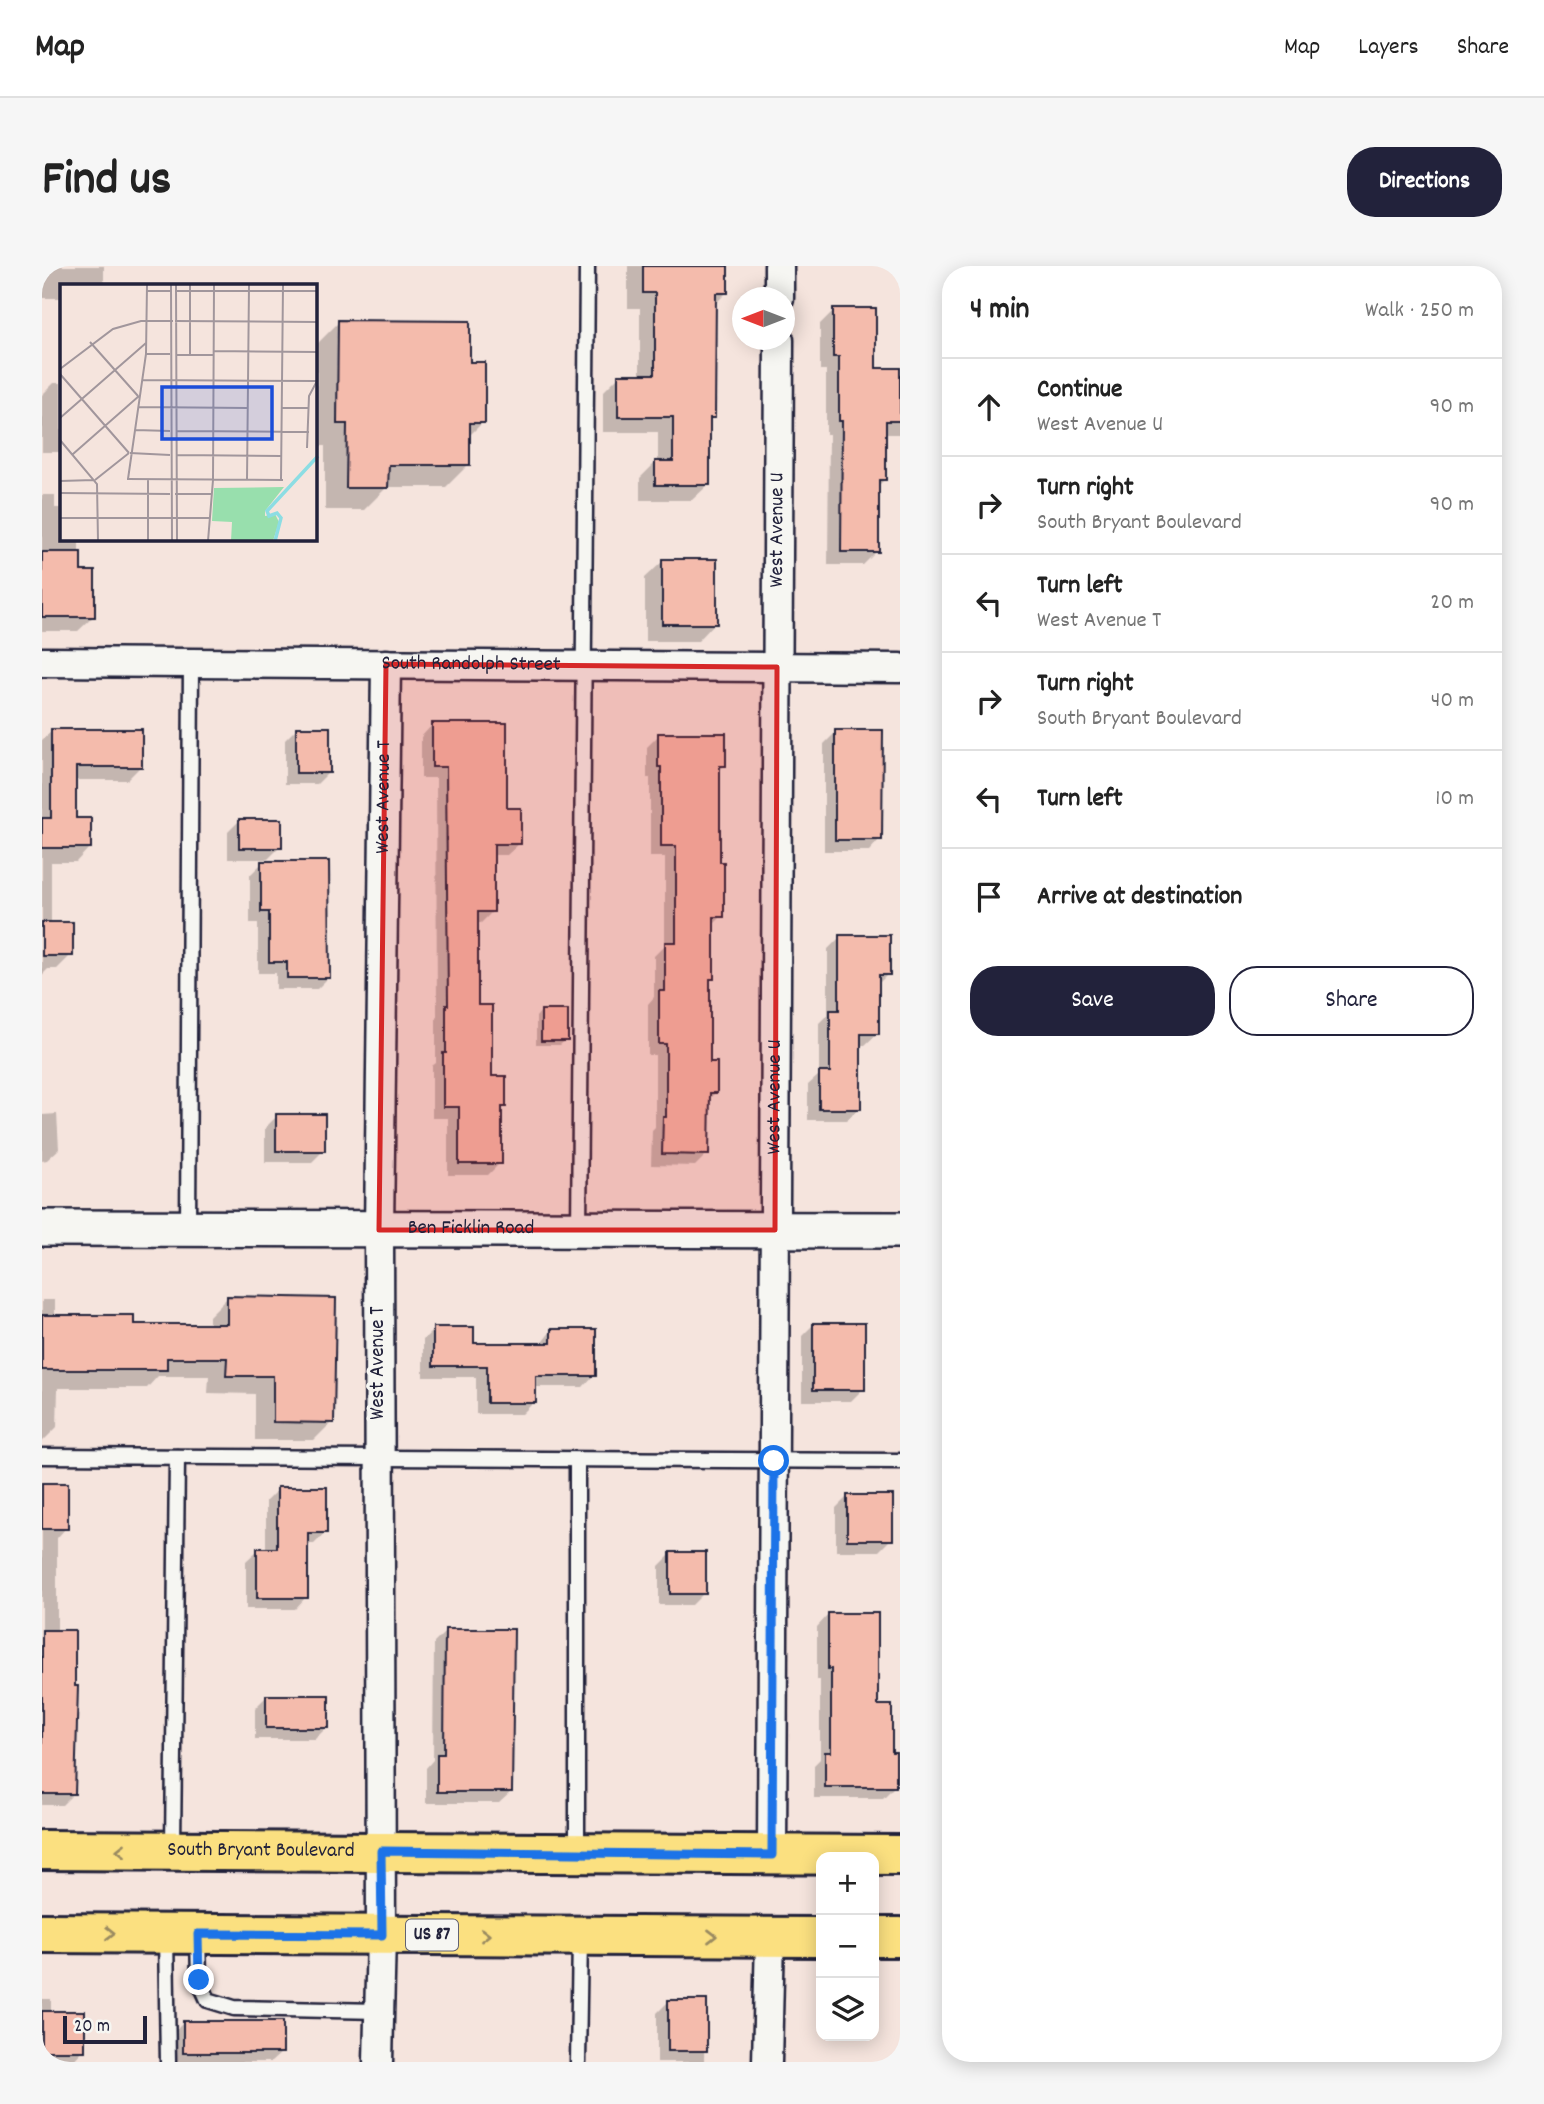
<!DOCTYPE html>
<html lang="en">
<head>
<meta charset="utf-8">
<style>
	body { margin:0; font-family:Dekko,sans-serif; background:#f6f6f6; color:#222 }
	.controls { position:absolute; right:21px; bottom:21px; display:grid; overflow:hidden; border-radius:14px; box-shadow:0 4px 18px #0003 }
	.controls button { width:63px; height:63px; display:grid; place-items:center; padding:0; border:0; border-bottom:2px solid #e0e0e0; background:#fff; color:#222; font:35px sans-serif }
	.compass { position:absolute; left:690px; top:21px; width:63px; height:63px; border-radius:50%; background:#fff; box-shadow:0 4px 18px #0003; rotate:270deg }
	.scale { position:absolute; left:21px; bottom:18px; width:84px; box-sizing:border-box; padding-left:7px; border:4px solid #22223b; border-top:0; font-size:19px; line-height:24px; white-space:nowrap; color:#22223b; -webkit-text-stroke:5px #f6f6f2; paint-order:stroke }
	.stop { position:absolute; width:21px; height:21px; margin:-16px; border:5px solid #1a73e8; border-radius:50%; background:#fff }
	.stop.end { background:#1a73e8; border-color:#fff; box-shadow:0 2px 7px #0008 }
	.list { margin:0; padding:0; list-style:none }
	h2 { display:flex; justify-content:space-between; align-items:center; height:91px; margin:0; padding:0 28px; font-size:30px }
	h2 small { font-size:23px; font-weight:400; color:#767676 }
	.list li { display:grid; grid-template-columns:46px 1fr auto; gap:21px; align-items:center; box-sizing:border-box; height:98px; padding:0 28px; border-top:2px solid #e0e0e0 }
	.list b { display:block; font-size:26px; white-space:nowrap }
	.list p { margin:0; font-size:23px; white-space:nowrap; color:#767676 }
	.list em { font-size:23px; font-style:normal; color:#767676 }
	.actions { display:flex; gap:14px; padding:21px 28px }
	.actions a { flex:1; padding:16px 0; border:2px solid #22223b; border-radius:28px; text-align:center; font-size:24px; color:#22223b }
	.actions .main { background:#22223b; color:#fff }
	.icon { flex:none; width:38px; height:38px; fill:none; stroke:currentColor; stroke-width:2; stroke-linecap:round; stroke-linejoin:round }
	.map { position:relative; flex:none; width:858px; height:1796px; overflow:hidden; border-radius:28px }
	header { display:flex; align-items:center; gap:42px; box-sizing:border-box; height:98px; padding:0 35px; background:#fff; border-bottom:2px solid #e0e0e0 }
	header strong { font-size:33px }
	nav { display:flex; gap:38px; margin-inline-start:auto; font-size:24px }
	.intro { display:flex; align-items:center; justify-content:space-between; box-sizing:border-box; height:168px; padding:0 42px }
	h1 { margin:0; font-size:49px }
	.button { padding:18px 32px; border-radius:28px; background:#22223b; color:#fff; font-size:24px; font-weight:700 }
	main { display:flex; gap:42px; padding:0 42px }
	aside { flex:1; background:#fff; border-radius:28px; box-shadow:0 4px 18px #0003 }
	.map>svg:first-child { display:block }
	.shadow { fill:#0003 }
	.building { fill:#f4bbac; stroke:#22223b; stroke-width:2 }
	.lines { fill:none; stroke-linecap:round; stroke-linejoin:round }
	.service-casing { stroke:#22223b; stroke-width:19 }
	.minor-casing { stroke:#22223b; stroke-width:33 }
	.tertiary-casing { stroke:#22223b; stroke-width:40 }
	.primary-casing { stroke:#22223b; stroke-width:44 }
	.service { stroke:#f6f6f2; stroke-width:14 }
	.minor { stroke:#f6f6f2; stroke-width:28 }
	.tertiary { stroke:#f6f6f2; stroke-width:35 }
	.primary { stroke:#fbe080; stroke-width:38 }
	.oneway { stroke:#998a61 }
	.route { stroke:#1a73e8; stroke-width:9 }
	.marked { fill:#d62828; fill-opacity:0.2; stroke:#d62828; stroke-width:5; stroke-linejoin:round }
	.labels { text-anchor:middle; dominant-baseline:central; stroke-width:7; stroke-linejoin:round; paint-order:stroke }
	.shield { fill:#f6f6f2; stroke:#626272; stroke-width:2 }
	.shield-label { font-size:19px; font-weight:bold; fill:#22223b }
	.street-label { font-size:21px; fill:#22223b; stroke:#f6f6f2 }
	.inset-river { fill:none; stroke:#8cdde3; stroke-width:3.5 }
	.inset-road { fill:none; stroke:#a1969c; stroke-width:2 }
	.view { fill:#1d4ed8; fill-opacity:0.15; stroke:#1d4ed8; stroke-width:3.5 }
	.inset-edge { fill:none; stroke:#22223b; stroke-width:3.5 }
</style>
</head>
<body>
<header>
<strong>Map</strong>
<nav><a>Map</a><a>Layers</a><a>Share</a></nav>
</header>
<div class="intro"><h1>Find us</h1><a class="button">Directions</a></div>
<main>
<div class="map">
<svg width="858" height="1796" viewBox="0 0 858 1796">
	<rect width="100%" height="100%" fill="#f5e4dd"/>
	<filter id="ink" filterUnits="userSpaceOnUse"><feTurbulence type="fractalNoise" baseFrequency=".0143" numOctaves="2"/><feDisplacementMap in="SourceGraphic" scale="14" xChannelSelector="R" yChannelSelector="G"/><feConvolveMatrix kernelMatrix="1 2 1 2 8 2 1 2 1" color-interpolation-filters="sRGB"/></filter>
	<g filter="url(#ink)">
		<!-- shadow -->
		<g class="shadow">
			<polygon points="0,0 62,0 62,17 60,19 19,19 19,32 0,32"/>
			<polygon points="586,0 684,0 684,27 672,39 671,151 666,156 666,219 650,234 598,234 598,212 613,197 616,197 616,166 561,166 561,126 577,110 598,110 598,42 586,42"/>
			<polygon points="792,44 832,104 858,104 858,168 843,168 843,213 835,221 835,285 821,299 786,299 787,168 784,168 784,104 778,104 778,58"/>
			<polygon points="297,56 426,98 441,156 426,171 426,199 404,221 345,221 322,244 283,244 283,180 274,180 275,78"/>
			<polygon points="12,117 19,117 19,186 0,186 0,129"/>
			<polygon points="0,229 13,229 13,242 19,242 19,273 37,273 37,307 52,350 36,365 0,365"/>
			<polygon points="621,295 673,357 656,375 603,375 603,312"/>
			<polygon points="390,459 463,544 477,578 465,589 451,589 451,645 439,657 434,657 434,741 448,812 462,840 458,844 458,897 446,909 406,909 406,852 390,852 390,800 394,797 394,752 395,750 394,512 379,512 379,471"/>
			<polygon points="254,463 287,506 275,518 243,518 243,474"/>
			<polygon points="10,465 99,500 85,514 33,514 33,553 47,582 34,596 9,596 9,658 29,689 15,703 6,703 0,709 0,474"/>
			<polygon points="794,466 838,573 827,585 782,585 782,478"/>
			<polygon points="617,469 682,500 676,506 676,598 680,650 670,660 670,712 666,716 666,798 673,827 666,834 665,888 653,900 609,899 610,864 613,861 613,789 606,789 606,738 612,731 612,690 623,679 623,591 608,591 608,512 605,512 605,481"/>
			<polygon points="198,554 238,581 226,593 186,593 186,566"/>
			<polygon points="220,597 287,711 275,723 234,723 234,707 216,707 216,657 208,657 208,609"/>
			<polygon points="798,671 846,708 835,719 835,768 823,779 817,779 817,842 805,854 766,854 766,819 777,809 777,757 786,748 786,683"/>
			<polygon points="499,745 524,774 518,779 494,779 494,751"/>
			<polygon points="15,848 17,883 5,894 0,895 0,849"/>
			<polygon points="235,850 282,884 270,896 223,896 223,862"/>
			<polygon points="186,1031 290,1156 272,1174 213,1174 213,1128 166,1127 167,1110 116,1110 105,1122 16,1122 15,1161 0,1176 0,1034 13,1034 13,1051 90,1060 167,1060 167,1050"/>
			<polygon points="772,1058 821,1123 809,1135 760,1135 760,1070"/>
			<polygon points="392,1063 430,1079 498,1079 509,1065 552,1109 541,1121 492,1121 492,1136 480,1148 434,1148 434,1111 381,1111 381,1074"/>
			<polygon points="0,1219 24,1262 15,1272 15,1366 32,1527 20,1539 0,1539"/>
			<polygon points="236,1223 283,1267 272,1278 264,1278 264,1331 253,1343 204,1343 204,1295 216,1284 224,1284 224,1235"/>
			<polygon points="806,1230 849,1273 837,1285 794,1285 794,1242"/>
			<polygon points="629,1288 662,1327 650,1339 617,1339 617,1300"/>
			<polygon points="786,1349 834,1441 848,1488 852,1521 841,1532 772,1532 772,1499 778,1493 778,1414 775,1414 775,1361"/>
			<polygon points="404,1365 469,1526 457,1537 384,1537 384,1502 391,1494 392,1377"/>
			<polygon points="225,1430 285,1461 273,1473 213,1473 213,1442"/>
			<polygon points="0,1733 9,1733 9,1747 41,1784 30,1796 0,1796"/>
			<polygon points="626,1736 663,1736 662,1796 615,1796 615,1747"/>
			<polygon points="141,1757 239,1787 229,1796 130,1796 130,1768"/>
		</g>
		<!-- building -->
		<g class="building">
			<polygon points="601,0 686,0 686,27 674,27 673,152 668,152 668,219 613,219 613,195 631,195 631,151 576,151 576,108 613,108 613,27 601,27"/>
			<polygon points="791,42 834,42 834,102 858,102 858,155 844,155 844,214 837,214 837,286 799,286 800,155 797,155 797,91 791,91"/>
			<polygon points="296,54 428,55 428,96 443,96 443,157 428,157 428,199 347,199 346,222 304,222 305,158 295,158"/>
			<polygon points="0,286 39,286 39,305 53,305 53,351 0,351"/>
			<rect x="620" y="293" width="55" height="65"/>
			<polygon points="390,457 465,457 465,542 479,542 479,578 452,578 452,646 436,646 436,739 450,739 450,810 464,810 464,841 460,841 460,898 417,898 417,841 401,841 401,787 404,787 404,739 406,739 404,501 390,501"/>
			<rect x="254" y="461" width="34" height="46"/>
			<polygon points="9,463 100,463 100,501 34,501 34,552 49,552 49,582 0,582 0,552 9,552"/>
			<polygon points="793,464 841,464 840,574 793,574"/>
			<polygon points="616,467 684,467 684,500 678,500 678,596 682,596 682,651 672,651 672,713 668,713 668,796 675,796 675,827 668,827 667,889 620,888 621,851 624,851 624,778 617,778 617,725 623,725 623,676 634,676 634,580 619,580 619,501 616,501"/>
			<rect x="197" y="553" width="43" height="29"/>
			<polygon points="219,595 287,595 288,712 245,712 245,696 227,696 227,646 219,646"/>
			<rect x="0" y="656" width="31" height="34"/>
			<polygon points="797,669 848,669 848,709 837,709 837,768 819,768 819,843 777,843 777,806 788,806 788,744 797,744"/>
			<rect x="499" y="744" width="27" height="31"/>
			<rect x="234" y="848" width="49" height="37"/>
			<polygon points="185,1030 294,1032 292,1157 231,1156 231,1110 184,1110 185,1092 125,1092 125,1104 0,1104 0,1049 92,1049 92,1058 185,1058"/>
			<rect x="771" y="1057" width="52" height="67"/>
			<polygon points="391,1061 432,1061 432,1077 509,1077 509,1063 554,1063 554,1110 494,1110 494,1137 445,1137 445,1100 391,1100"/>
			<rect x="0" y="1217" width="26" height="46"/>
			<polygon points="235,1221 285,1221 285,1267 266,1267 266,1332 215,1332 215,1282 235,1282"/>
			<rect x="805" y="1229" width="46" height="45"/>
			<rect x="628" y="1286" width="36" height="42"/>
			<polygon points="786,1347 836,1347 836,1439 850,1439 850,1486 854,1486 854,1521 783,1521 783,1486 789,1486 789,1403 786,1403"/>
			<polygon points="403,1363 472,1363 470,1526 395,1526 395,1488 402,1488"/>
			<polygon points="0,1364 33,1364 33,1420 36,1420 33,1528 0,1528"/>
			<rect x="224" y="1429" width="63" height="33"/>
			<rect x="626" y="1734" width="39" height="51"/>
			<rect x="0" y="1745" width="43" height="40"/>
			<rect x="141" y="1755" width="100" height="32"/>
		</g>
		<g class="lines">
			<defs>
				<g id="service">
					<polyline points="146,962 149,397"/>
					<polyline points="537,964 545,0"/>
					<polyline points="0,1190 858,1195"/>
					<polyline points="535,1194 535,1584"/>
					<polyline points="131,1582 135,1191"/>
					<polyline points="124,1668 126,1796"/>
					<polyline points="156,1669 157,1714 166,1734 192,1742 338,1745"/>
					<polyline points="536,1796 538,1671"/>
				</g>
				<g id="minor">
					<polyline points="737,32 737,0"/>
					<path id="s1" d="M0,396L858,402"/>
					<path id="s2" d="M730,1589L737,74"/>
					<path id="s3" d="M336,1796L339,1669L337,964L344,398"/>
					<polyline points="725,1796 728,1671"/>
				</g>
				<g id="tertiary">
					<path id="s4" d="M0,962L858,964"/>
				</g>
				<g id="primary">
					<path id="s5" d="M0,1584L858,1589"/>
					<polyline points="0,1667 779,1671"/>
					<polyline points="832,1671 858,1671"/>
				</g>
			</defs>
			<!-- service casing -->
			<use href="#service" class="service-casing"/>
			<!-- minor casing -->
			<use href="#minor" class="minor-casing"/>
			<!-- tertiary casing -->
			<use href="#tertiary" class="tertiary-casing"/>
			<!-- primary casing -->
			<use href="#primary" class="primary-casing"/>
			<!-- service -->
			<use href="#service" class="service"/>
			<!-- minor -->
			<use href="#minor" class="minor"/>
			<!-- tertiary -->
			<use href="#tertiary" class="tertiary"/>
			<!-- primary -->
			<use href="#primary" class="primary"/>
		</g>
		<!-- one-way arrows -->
		<defs><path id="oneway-chevron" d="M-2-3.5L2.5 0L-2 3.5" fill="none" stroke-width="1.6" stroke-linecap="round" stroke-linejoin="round" transform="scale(1.75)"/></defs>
		<g class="oneway">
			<use href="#oneway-chevron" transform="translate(79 1584) rotate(-180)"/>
			<use href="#oneway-chevron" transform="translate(68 1667)"/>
			<use href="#oneway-chevron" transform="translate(443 1669)"/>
			<use href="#oneway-chevron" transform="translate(670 1670)"/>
		</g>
	</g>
	<g class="lines" filter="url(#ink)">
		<!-- route -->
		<polyline class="route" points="157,1714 156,1668 340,1669 339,1585 730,1589 732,1195"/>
	</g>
	<!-- marked area -->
	<path class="marked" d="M344,398L735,401L733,964H337Z"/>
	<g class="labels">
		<!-- shield labels -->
		<rect class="shield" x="364" y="1653.5" width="52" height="31" rx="5"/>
		<g class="shield-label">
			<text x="390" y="1669">US 87</text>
		</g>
		<!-- street labels -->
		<g class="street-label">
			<text stroke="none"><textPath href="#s2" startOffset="1325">West Avenue U</textPath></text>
			<text stroke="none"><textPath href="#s1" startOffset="429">South Randolph Street</textPath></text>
			<text stroke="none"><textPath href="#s3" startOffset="1265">West Avenue T</textPath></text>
			<text stroke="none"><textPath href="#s2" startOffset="758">West Avenue U</textPath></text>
			<text stroke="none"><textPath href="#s4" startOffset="429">Ben Ficklin Road</textPath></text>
			<text transform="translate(337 1097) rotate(-90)">West Avenue T</text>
			<text stroke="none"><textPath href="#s5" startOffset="219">South Bryant Boulevard</textPath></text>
		</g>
	</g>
	<!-- overview -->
	<g transform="translate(18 18)">
		<rect width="257" height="257" fill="#f5e4dd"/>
		<path d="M224,203L205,227V232L215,230L219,238L213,257H171L172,238L152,237L154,204Z" fill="#98dfad"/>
		<path class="inset-river" d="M215,257L221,234L217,229L209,232L207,227L258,172"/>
		<path class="inset-road" d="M111,1L112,257M116,1L117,257M87,7H111M116,7H258M115,37L258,38M30,58L78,112M153,67L258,68M86,70H110M116,71H153M130,71V1M0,85L53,45L81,37H113M0,90L69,169M82,96L257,97M78,123L188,124M222,124H248M0,134L86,59M75,146L110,147M116,147L249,148M0,156L37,200L38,257M247,164L249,112L257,97M70,169L110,171M13,170L79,112M117,171L221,172M67,195L223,196M68,195L86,70L87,1M35,196L69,169M187,196L189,1M221,196L223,1M0,197L34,196M0,209L110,210M115,210H152M0,234H150M88,257V195M148,257L153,196L154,1"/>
		<path class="view" d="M102,103H212V155H102Z"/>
		<rect width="257" height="257" class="inset-edge"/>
	</g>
</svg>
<div class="controls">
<button>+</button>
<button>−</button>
<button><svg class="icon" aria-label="layers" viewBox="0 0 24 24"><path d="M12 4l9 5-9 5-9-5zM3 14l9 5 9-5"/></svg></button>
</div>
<svg class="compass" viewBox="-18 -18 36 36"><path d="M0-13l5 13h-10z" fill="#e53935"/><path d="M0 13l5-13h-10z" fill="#767676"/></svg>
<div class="scale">20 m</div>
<div class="stop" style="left:732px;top:1195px"></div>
<div class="stop end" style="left:157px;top:1714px"></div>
</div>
<aside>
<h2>4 min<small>Walk · 250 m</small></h2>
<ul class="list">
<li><svg class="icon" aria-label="ahead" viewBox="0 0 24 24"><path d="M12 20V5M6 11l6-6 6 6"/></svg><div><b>Continue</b><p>West Avenue U</p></div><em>90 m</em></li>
<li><svg class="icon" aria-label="right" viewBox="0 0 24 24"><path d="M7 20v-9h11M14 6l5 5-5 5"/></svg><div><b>Turn right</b><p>South Bryant Boulevard</p></div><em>90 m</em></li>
<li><svg class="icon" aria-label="left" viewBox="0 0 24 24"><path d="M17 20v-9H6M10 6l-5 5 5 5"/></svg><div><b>Turn left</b><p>West Avenue T</p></div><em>20 m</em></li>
<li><svg class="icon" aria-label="right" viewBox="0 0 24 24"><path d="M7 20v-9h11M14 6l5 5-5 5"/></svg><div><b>Turn right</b><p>South Bryant Boulevard</p></div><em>40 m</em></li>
<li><svg class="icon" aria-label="left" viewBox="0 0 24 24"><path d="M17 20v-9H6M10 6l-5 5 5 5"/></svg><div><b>Turn left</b></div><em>10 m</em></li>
<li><svg class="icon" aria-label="arrive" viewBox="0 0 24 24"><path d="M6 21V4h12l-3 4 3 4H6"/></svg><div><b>Arrive at destination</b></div></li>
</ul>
<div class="actions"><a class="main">Save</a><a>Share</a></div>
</aside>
</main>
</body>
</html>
